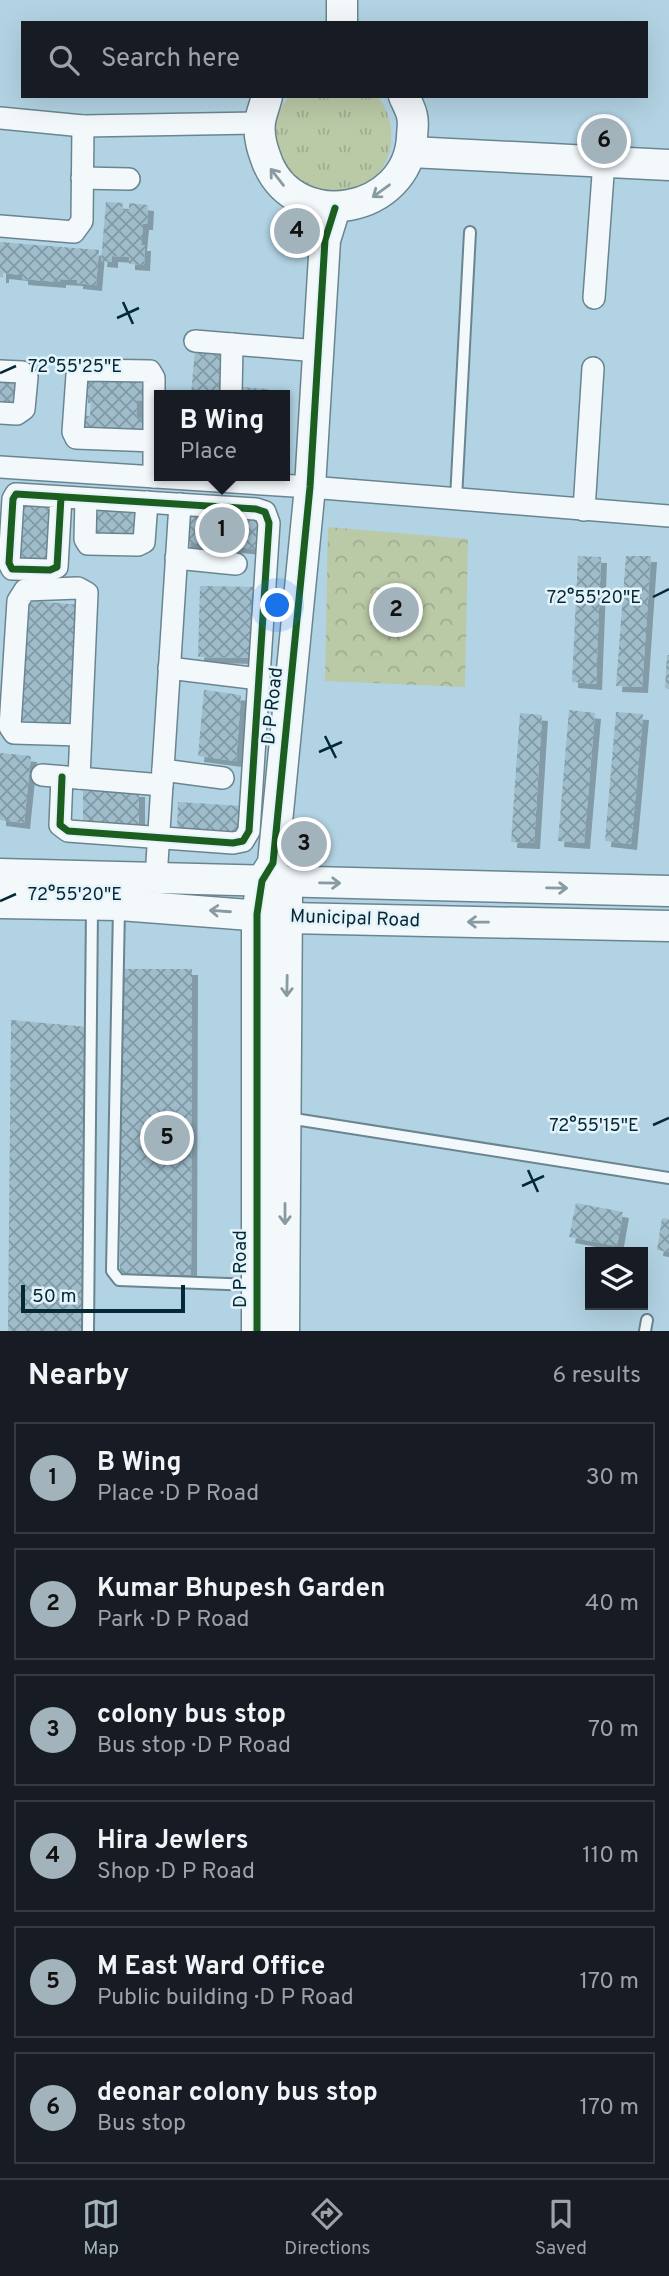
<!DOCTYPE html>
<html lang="en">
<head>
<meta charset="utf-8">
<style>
	body { margin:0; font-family:Overpass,sans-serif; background:#242831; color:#f1f3f6 }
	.controls { position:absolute; right:21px; bottom:21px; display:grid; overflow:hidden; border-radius:0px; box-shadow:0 7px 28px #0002 }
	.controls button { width:63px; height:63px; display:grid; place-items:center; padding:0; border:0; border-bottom:2px solid #363941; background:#171b24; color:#f1f3f6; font:35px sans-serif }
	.scale { position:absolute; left:21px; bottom:18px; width:164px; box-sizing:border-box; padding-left:7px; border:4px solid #052835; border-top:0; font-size:19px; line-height:24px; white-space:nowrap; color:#052835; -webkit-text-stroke:5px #e5f4fb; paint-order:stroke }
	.you { position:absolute; left:278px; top:606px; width:24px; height:24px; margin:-18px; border:5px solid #fff; border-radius:50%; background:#1a73e8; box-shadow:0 0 0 10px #1a73e833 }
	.badge { display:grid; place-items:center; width:46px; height:46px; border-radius:50%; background:#a2b3bb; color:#111; font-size:23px; font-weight:700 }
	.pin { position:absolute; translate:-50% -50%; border:4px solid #fff; box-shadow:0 2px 7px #0006 }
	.popup { position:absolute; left:154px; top:390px; width:136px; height:91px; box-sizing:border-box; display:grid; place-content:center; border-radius:0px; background:#171b24; filter:drop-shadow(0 2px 5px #0005); font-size:23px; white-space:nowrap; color:#9ea1a6 }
	.popup b { font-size:26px; color:#f1f3f6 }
	.popup::after { content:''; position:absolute; left:50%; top:100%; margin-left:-14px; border:14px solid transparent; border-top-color:#171b24 }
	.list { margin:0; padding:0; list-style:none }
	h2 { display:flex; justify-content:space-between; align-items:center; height:91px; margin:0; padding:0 28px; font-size:30px }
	h2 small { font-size:23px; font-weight:400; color:#9ea1a6 }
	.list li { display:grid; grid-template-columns:46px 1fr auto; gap:21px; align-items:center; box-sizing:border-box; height:112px; margin:0 14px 14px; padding:0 14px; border:2px solid #363941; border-radius:0px }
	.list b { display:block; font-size:26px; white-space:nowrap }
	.list p { margin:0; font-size:23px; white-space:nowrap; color:#9ea1a6 }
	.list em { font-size:23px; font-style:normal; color:#9ea1a6 }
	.icon { flex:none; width:38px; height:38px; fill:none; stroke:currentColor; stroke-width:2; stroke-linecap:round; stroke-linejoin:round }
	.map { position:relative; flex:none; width:669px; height:1331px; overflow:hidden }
	.search { position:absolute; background:#171b24; box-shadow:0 7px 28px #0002; left:21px; right:21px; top:21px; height:77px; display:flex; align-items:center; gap:18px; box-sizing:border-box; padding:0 24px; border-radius:0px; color:#9ea1a6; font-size:26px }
	.sheet { height:847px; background:#171b24 }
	nav { display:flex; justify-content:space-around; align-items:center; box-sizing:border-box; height:98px; border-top:2px solid #363941; background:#171b24; font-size:19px; color:#9ea1a6 }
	nav a { display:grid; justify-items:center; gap:4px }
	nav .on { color:#a2b3bb }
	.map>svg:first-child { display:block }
	.grass { fill:url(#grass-tufts) }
	.forest { fill:url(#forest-crowns) }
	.building { fill:url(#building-cross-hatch); filter:url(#shadow) }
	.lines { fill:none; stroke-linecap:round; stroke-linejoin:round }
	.lane-casing { stroke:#6a8591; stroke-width:14 }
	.street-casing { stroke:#6a8591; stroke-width:24 }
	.secondary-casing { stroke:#6a8591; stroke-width:33 }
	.lane { stroke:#f3f8fb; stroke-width:10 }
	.street { stroke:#f3f8fb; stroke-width:21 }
	.secondary { stroke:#f3f8fb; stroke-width:30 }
	.cycleway-casing { stroke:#e5f4fb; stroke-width:11 }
	.cycleway { stroke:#1b5e20; stroke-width:7 }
	.oneway { stroke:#889aa2 }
	.ticks { fill:none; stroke:#052835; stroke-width:2.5 }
	.labels { text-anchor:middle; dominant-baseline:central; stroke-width:5; stroke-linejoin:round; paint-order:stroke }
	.street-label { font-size:19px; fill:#052835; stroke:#e5f4fb }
	.ticks-label { font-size:18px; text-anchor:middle; fill:#052835; stroke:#e5f4fb; stroke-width:5; stroke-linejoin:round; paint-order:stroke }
</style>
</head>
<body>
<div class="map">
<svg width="669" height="1331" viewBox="0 0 669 1331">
	<defs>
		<pattern id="grass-tufts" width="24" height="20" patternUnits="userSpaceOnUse" patternTransform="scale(1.75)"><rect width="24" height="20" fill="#bac9a6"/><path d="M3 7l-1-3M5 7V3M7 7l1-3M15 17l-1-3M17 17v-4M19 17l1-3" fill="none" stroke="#9ead90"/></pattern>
		<pattern id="forest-crowns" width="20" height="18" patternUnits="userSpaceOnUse" patternTransform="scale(1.75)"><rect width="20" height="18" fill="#bac9a6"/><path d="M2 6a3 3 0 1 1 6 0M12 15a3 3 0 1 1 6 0" fill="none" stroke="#9ead90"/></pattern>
		<pattern id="building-cross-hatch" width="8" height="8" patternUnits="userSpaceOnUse" patternTransform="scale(1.75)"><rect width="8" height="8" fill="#9fbcca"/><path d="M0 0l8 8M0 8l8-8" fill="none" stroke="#8099a5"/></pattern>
		<filter id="shadow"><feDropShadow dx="6" dy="6" stdDeviation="0" flood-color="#0004"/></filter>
	</defs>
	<rect width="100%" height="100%" fill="#b2d3e3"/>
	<!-- grass -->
	<path class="grass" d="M289,96H377C402,125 394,172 359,189C348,195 329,193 316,193L283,169L273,133L277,115Z"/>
	<!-- forest -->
	<polygon class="forest" points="328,527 468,539 465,687 325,681"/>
	<!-- building -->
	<g class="building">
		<polygon points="106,202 123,203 122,210 129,211 129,203 148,205 147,224 143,224 141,245 145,245 144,265 129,264 129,257 112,256 112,262 101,261"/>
		<polygon points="0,242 99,250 96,285 77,283 77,280 60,279 60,282 22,279 22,275 3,273 3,277 0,277"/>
		<polygon points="195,350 221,354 218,395 191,395"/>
		<polygon points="84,376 147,379 146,401 137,400 136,418 145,419 144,436 81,432 82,415 90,416 91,397 82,397"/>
		<polygon points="0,377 20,379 17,409 0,408"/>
		<polygon points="242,387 268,389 267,395 241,395"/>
		<polygon points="16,501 54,501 50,566 14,565"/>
		<polygon points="91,507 142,508 140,539 89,539"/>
		<polygon points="187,510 260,517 257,549 184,542"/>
		<polygon points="578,556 601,557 596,684 572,682"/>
		<polygon points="626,556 651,556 642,687 616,686"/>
		<polygon points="200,586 255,587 254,658 198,657"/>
		<polygon points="26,600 80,605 70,731 16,727"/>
		<polygon points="667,655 669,655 669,689 665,688"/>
		<polygon points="204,690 241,695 236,761 198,756"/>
		<polygon points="569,710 595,713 584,843 558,841"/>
		<polygon points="616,712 643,714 631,844 605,841"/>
		<polygon points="520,713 542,715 534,843 511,842"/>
		<polygon points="0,753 31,756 24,823 0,820"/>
		<rect x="83" y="791" width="56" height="33"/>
		<polygon points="178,802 242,806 240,835 177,831"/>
		<polygon points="121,969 192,969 191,1275 120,1275"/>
		<polygon points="11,1020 88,1027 85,1331 8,1331"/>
		<polygon points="576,1203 623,1212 617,1246 569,1237"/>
		<polygon points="662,1218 669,1219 669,1252 657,1250"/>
	</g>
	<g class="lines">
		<defs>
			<g id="lane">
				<polyline points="456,499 470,232"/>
				<polyline points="119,908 112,1271 119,1280 254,1285"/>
				<polyline points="288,1118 669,1178"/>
				<polyline points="88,1331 92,907"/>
				<polyline points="645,1331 647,1320"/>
			</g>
			<g id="street">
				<polyline points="0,118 83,126 260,123"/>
				<polyline points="82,178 129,179"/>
				<polyline points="0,226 74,232 82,221 83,126"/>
				<polyline points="594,298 604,161"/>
				<polyline points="195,341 318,351"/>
				<polyline points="0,371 22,372 27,377 24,409 17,414 0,413"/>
				<polyline points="231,395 232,344"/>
				<polyline points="0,467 310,487 669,516"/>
				<polyline points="154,477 154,378 150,371 84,370 77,375 73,432 76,438 154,441"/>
				<polyline points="61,497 57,567 50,570 12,569 9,563 13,499 16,494 256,509 265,512 269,523 249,831 243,841 233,843 68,831 60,825 62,777"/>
				<polyline points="86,499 85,539 88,544 138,545 144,542 147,502"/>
				<polyline points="584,510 593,368"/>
				<polyline points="176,558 236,564"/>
				<polyline points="169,668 259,679"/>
				<polyline points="163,770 223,778"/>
				<polyline points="42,775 162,785"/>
				<polyline points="79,778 87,593 78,588 25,590 18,601 10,727 14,733 80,735"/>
				<polyline points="156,878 180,504"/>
			</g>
			<g id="secondary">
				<polyline points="342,23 342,0"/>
				<path d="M267,96C265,105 261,114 260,122C258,137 263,151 268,164C298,233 407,213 412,138C412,131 414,123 412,116C411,110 407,103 404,96"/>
				<polyline points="411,152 669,165"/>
				<polyline points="0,874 669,891"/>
				<polyline points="0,903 120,905 288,918 669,926"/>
				<polyline points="257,1331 257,914 262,881 273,863 310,487 325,240 335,208"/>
				<polyline points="284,1331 287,897"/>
			</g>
		</defs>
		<!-- lane casing -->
		<use href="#lane" class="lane-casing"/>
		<!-- street casing -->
		<use href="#street" class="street-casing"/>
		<!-- secondary casing -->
		<use href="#secondary" class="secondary-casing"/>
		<!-- lane -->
		<use href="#lane" class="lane"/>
		<!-- street -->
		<use href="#street" class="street"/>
		<!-- secondary -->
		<use href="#secondary" class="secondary"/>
		<defs>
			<g id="cycleway">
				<polyline points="61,497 57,567 50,570 12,569 9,563 13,499 16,494 256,509 265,512 269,523 249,831 243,841 233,843 68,831 60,825 62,777"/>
				<polyline points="257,1331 257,914 262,881 273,863 310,487 325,240 335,208"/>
			</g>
		</defs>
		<!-- cycleway casing -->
		<use href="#cycleway" class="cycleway-casing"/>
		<!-- cycleway -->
		<use href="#cycleway" class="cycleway"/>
	</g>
	<!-- one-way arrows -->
	<defs><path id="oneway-shaft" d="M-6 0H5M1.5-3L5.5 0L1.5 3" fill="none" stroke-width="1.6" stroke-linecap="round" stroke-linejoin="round" transform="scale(1.75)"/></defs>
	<g class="oneway">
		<use href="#oneway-shaft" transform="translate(277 177) rotate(-128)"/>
		<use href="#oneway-shaft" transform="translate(381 191) rotate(144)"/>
		<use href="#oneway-shaft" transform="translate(330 883) rotate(1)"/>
		<use href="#oneway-shaft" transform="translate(557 888) rotate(1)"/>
		<use href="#oneway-shaft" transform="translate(220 911) rotate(-176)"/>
		<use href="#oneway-shaft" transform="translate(478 922) rotate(-179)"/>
		<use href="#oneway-shaft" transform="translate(287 986) rotate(91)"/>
		<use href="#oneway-shaft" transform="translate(285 1214) rotate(90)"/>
	</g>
	<!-- ticks -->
	<path class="ticks" d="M123,302L133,324M117,318L139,308M0,373L16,366M653,597L669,589M325,736L336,758M319,752L342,742M0,901L16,894M653,1125L669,1118M528,1170L538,1192M522,1186L544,1176"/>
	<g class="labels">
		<!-- street labels -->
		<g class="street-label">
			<text transform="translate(273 706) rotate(-84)">D P Road</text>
			<text transform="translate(355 919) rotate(2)">Municipal Road</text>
			<text transform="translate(241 1269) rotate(-90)">D P Road</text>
		</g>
	</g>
	<g class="ticks-label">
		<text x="75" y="372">72°55'25"E</text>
		<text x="594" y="603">72°55'20"E</text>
		<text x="75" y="900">72°55'20"E</text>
		<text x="594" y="1131">72°55'15"E</text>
	</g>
</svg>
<div class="controls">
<button><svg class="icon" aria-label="layers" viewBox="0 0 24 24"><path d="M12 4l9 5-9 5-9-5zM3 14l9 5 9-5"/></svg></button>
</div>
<div class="scale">50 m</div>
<div class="you"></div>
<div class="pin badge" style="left:222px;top:530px">1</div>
<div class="popup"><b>B Wing</b>Place</div>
<div class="pin badge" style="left:396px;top:610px">2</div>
<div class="pin badge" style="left:304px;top:844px">3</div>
<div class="pin badge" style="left:297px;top:231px">4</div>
<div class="pin badge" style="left:167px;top:1138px">5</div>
<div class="pin badge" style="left:604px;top:141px">6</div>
<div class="search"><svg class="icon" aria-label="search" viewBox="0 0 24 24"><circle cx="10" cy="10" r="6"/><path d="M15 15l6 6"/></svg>Search here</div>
</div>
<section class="sheet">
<h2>Nearby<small>6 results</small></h2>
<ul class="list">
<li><span class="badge">1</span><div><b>B Wing</b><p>Place · D P Road</p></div><em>30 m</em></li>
<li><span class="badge">2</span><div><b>Kumar Bhupesh Garden</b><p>Park · D P Road</p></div><em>40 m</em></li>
<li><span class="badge">3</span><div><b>colony bus stop</b><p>Bus stop · D P Road</p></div><em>70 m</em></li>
<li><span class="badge">4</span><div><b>Hira Jewlers</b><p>Shop · D P Road</p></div><em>110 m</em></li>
<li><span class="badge">5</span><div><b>M East Ward Office</b><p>Public building · D P Road</p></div><em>170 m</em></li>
<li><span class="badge">6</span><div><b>deonar colony bus stop</b><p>Bus stop</p></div><em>170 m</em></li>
</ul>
</section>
<nav>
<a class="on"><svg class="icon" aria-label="map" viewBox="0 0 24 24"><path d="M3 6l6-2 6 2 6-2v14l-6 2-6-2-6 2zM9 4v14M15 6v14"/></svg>Map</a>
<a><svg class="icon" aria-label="directions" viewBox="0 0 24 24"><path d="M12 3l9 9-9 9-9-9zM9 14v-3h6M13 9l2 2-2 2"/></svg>Directions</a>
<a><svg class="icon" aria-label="saved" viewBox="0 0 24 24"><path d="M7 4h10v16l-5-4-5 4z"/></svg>Saved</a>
</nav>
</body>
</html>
